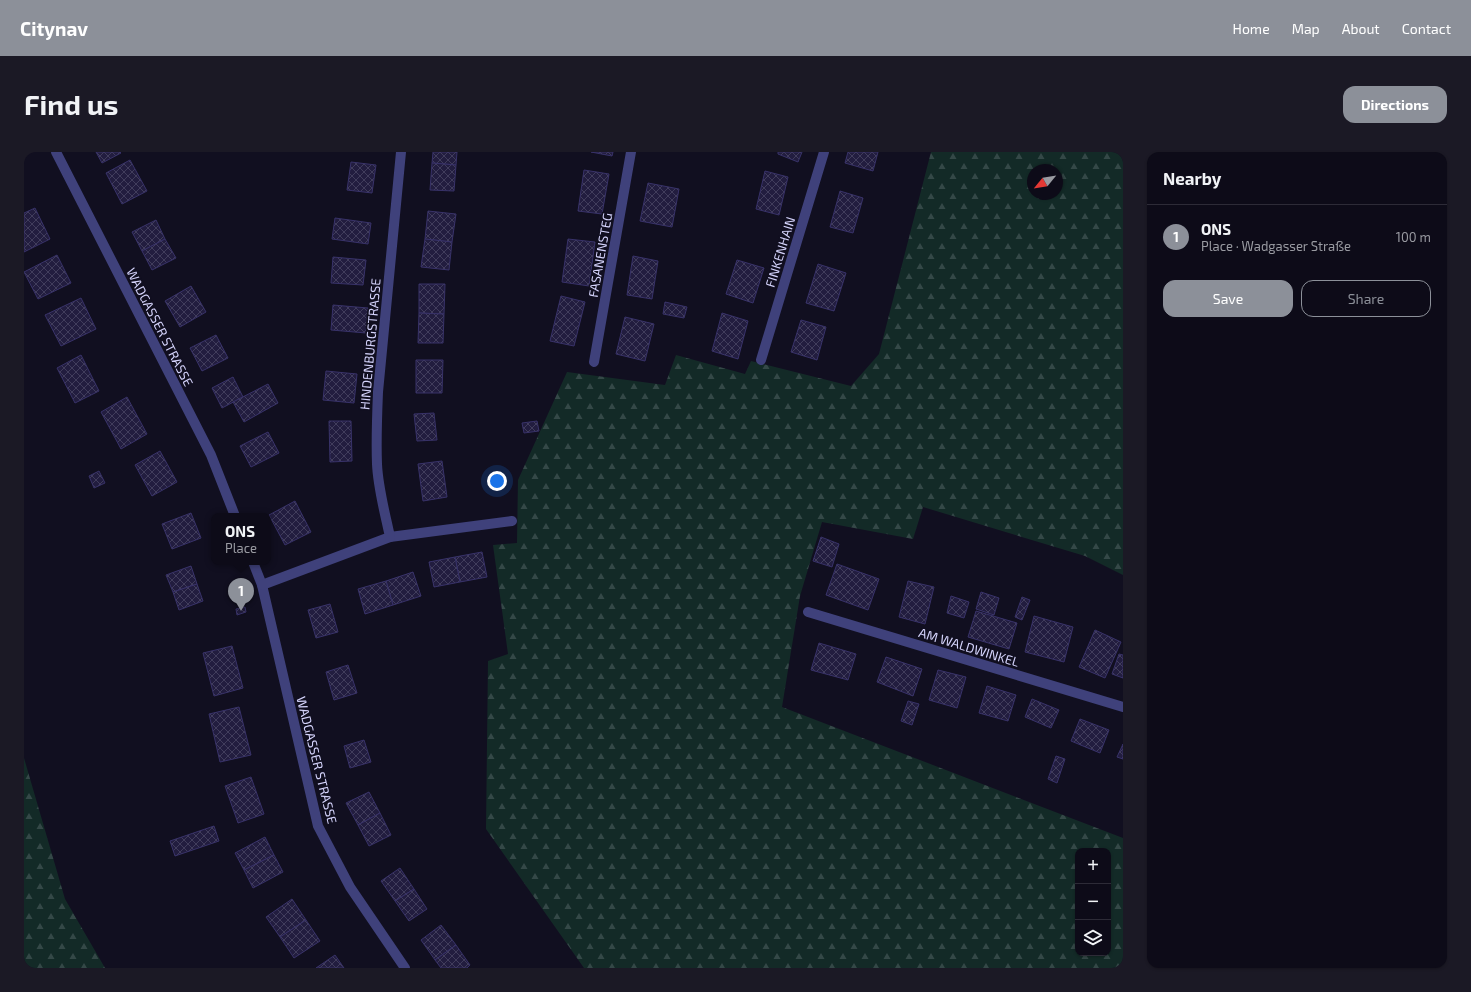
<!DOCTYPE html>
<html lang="en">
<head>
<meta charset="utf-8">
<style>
	body { margin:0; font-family:"Exo 2",sans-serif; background:#1b1925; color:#f1f3f6 }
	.controls { position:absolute; right:12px; bottom:12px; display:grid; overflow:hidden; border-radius:8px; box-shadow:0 1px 3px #0004 }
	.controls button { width:36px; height:36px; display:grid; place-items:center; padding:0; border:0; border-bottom:1px solid #2d2b37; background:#0d0b18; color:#f1f3f6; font:20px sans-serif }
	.compass { position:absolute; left:1003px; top:12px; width:36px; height:36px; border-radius:50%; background:#0d0b18; box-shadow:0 1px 3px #0004; rotate:240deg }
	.you { position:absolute; left:473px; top:329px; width:14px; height:14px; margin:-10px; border:3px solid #fff; border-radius:50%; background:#1a73e8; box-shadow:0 0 0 6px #1a73e833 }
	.badge { display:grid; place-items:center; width:26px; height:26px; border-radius:50%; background:#8c9099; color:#fff; font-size:13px; font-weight:700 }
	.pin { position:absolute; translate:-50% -33px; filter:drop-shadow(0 1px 2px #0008) }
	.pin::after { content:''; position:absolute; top:21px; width:14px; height:12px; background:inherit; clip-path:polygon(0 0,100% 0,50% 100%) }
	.popup { position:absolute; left:187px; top:361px; width:60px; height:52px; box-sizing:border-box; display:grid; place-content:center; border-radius:8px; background:#0d0b18; filter:drop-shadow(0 1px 3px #0005); font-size:13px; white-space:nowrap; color:#9a9ba2 }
	.popup b { font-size:15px; color:#f1f3f6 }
	.popup::after { content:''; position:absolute; left:50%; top:100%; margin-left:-8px; border:8px solid transparent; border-top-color:#0d0b18 }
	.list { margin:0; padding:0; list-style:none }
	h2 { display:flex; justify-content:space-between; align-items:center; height:52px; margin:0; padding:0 16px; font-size:17px }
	h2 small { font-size:13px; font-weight:400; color:#9a9ba2 }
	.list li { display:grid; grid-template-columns:26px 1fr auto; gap:12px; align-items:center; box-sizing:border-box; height:64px; padding:0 16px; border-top:1px solid #2d2b37 }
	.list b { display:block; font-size:15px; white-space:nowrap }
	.list p { margin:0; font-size:13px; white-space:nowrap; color:#9a9ba2 }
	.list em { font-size:13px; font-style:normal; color:#9a9ba2 }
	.actions { display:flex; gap:8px; padding:12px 16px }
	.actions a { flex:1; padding:9px 0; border:1px solid #8c9099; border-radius:12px; text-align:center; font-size:14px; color:#8c9099 }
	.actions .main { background:#8c9099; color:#fff }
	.icon { flex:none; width:22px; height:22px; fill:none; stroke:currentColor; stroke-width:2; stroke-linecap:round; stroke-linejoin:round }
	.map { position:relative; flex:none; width:1099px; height:816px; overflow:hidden; border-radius:12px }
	header { display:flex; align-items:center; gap:24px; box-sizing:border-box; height:56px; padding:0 20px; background:#8c9099; color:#fff }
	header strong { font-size:19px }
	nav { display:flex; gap:22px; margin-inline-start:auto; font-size:14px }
	.intro { display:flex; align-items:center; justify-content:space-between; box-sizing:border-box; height:96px; padding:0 24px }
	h1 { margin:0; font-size:28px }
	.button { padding:10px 18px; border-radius:12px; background:#8c9099; color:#fff; font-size:14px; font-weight:700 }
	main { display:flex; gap:24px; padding:0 24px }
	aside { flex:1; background:#0d0b18; border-radius:12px; box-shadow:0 1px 3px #0004 }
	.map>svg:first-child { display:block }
	.forest { fill:url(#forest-firs); fill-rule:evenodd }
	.building { fill:url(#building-cross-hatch); stroke:#383269 }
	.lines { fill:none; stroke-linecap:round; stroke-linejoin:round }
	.street { stroke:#3f417b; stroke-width:10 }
	.labels { text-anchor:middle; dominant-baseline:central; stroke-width:3.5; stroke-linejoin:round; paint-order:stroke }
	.street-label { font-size:13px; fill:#d4d3fb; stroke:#110f20 }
</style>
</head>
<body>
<header>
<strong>Citynav</strong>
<nav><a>Home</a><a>Map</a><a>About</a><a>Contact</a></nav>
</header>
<div class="intro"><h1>Find us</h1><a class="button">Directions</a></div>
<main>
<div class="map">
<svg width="1099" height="816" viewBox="0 0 1099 816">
	<defs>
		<pattern id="forest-firs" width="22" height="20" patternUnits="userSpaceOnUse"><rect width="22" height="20" fill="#132a27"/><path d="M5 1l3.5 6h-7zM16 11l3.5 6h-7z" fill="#344847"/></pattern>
		<pattern id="building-cross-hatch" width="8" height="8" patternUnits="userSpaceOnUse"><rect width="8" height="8" fill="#221d3f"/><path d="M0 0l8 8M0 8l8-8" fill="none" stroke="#413d5c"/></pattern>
	</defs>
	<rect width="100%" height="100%" fill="#110f20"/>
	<!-- forest -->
	<g class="forest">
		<path d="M907,0H1099V423L1061,404L899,355L889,387L798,370L776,444L758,555L1099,686V812L1094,816H560L462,677L464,509L484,502L469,393L493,391L494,328L543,220L641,233L652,203L721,222L727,209L827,234L855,202ZM1009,18H1033V42H1009ZM1054,699H1084V801H1054Z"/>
		<polygon points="0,606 41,747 81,816 0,816"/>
	</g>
	<!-- building -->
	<g class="building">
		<polygon points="72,0 96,0 97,1 78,11"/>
		<polygon points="409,0 433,0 432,13 408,11"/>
		<polygon points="567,0 589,0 588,4"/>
		<polygon points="754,0 778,0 774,10 754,2"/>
		<polygon points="824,0 854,0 849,19 821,11"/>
		<polygon points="106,8 123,39 98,52 82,21"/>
		<polygon points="327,10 352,13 348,41 323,38"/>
		<polygon points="408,11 432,13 430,39 406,38"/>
		<polygon points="560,18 585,22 578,62 554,59"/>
		<polygon points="741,19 764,25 755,63 732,57"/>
		<polygon points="624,31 655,37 648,75 616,69"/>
		<polygon points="816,39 839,46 829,81 806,75"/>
		<polygon points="11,56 26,87 0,100 0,61"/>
		<polygon points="404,59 432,62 428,90 401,87"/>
		<polygon points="311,66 347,71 344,92 308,87"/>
		<polygon points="132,68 141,87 118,99 108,80"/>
		<polygon points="141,87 152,106 128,118 118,99"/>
		<polygon points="401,87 428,90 425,118 397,115"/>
		<polygon points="544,87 571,90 565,134 538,130"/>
		<polygon points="33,103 47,131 14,147 0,120"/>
		<polygon points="609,104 634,109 628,147 603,143"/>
		<polygon points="309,105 342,108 339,133 307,131"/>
		<polygon points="713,108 740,116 729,151 702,142"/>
		<polygon points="794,112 822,121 810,159 782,151"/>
		<polygon points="395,132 421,132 420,162 395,161"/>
		<polygon points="167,134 182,160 156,175 141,149"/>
		<polygon points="537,144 561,150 550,194 526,189"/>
		<polygon points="57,146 72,177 37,194 21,163"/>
		<polygon points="641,150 663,155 660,166 639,162"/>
		<polygon points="309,153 344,156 342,181 307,178"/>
		<polygon points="395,161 420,162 419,191 394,191"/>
		<polygon points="698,161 724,169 714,207 688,199"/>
		<polygon points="601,165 630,172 621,209 592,202"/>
		<polygon points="777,168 802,175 793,208 767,200"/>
		<polygon points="192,183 204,206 178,219 166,196"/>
		<polygon points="57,203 75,239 51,251 33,216"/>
		<polygon points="392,208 419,208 418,241 392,241"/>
		<polygon points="302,219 333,222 330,251 299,248"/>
		<polygon points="209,225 219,245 198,256 188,236"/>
		<polygon points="244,232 254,251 220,270 209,250"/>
		<polygon points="103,245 123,282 97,297 77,260"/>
		<polygon points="410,261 413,288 393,289 390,262"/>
		<polygon points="305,269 327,269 328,309 306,310"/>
		<polygon points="513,269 515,279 500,281 498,271"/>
		<polygon points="244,280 255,301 227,315 216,294"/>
		<polygon points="136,299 153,330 128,344 111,313"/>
		<polygon points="418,309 423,345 399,349 394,312"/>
		<polygon points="75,319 81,331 70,336 65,324"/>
		<polygon points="271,349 287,380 261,393 245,363"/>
		<polygon points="167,361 177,386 148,397 138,372"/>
		<polygon points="797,385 815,392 808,415 789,409"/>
		<polygon points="458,400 463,425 436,430 431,405"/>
		<polygon points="431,405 436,430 410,435 405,410"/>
		<polygon points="813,412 855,427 844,458 802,443"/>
		<polygon points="167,414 173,432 149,440 142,423"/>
		<polygon points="389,420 397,444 369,453 362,429"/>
		<polygon points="362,429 369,453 341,462 334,437"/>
		<polygon points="884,429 910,435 901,472 875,465"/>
		<polygon points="173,432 179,449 155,458 149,440"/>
		<polygon points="957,440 975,446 970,463 952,457"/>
		<polygon points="927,444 945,450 940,466 923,461"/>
		<polygon points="998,445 1006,448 998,468 991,465"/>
		<polygon points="306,452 314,480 292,486 284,458"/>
		<polygon points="221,455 222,460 213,463 212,457"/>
		<polygon points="952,459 993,471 985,497 944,485"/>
		<polygon points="1010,464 1049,475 1040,510 1001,500"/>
		<polygon points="1071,478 1097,490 1081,526 1055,515"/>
		<polygon points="795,491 832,502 824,528 787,518"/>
		<polygon points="208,494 219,536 190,544 179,501"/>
		<polygon points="1095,502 1099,503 1099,526 1088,522"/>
		<polygon points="862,505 898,517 889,544 853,530"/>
		<polygon points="324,513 333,541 310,548 302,520"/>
		<polygon points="914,518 942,525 933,556 905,548"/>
		<polygon points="963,534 992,543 984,569 955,561"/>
		<polygon points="1008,547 1035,558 1027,576 1001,565"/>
		<polygon points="884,549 895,552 888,573 877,569"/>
		<polygon points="215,555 227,603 196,610 185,562"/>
		<polygon points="1056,567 1085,578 1076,601 1047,589"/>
		<polygon points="340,588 347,610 326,616 320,594"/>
		<polygon points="1099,592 1099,607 1093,605"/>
		<polygon points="1032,604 1041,607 1033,631 1024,627"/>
		<polygon points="227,625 240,662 214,671 201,634"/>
		<polygon points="345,640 356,661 334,673 322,651"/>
		<polygon points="356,661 367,683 345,694 334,673"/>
		<polygon points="190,674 195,689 151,704 146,689"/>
		<polygon points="241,685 250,703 220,718 211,701"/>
		<polygon points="250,703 259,720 229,736 220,718"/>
		<polygon points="376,716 390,737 371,749 357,729"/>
		<polygon points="390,737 403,757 385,769 371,749"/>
		<polygon points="268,747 282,768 256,785 242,765"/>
		<polygon points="282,768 296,789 270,806 256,785"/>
		<polygon points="417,773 432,793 411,808 397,788"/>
		<polygon points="432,793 446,813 443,816 417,816 411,808"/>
		<polygon points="311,803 320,816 292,816"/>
	</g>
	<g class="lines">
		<!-- street -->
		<g class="street">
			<polyline points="32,0 187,303 211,364"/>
			<polyline points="737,208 800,0"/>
			<polyline points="570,210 607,0"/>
			<polyline points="366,385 488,369"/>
			<polyline points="229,410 238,433 294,674 326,735 381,816"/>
			<path d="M238,433L366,385C361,361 354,336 353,312C352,288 353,264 354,240L377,0"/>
			<polyline points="784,460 1099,555"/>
		</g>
	</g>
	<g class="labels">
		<!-- street labels -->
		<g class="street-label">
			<text transform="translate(756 100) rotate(-73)">FINKENHAIN</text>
			<text transform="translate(576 103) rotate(-80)">FASANENSTEG</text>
			<text transform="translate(136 175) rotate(63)">WADGASSER STRASSE</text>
			<text transform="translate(346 192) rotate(-85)">HINDENBURGSTRASSE</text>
			<text transform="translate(945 495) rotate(17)">AM WALDWINKEL</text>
			<text transform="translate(293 608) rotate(76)">WADGASSER STRASSE</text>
		</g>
	</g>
</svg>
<div class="controls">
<button>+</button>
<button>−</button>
<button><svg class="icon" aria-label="layers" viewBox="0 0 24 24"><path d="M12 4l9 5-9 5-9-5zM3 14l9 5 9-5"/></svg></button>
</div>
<svg class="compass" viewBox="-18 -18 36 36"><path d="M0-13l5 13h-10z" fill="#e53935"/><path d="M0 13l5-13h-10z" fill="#9a9ba2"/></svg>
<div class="you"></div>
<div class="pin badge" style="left:217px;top:459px">1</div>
<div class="popup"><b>ONS</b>Place</div>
</div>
<aside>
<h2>Nearby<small></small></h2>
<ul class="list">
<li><span class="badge">1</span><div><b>ONS</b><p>Place · Wadgasser Straße</p></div><em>100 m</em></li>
</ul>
<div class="actions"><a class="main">Save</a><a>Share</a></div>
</aside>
</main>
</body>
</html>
